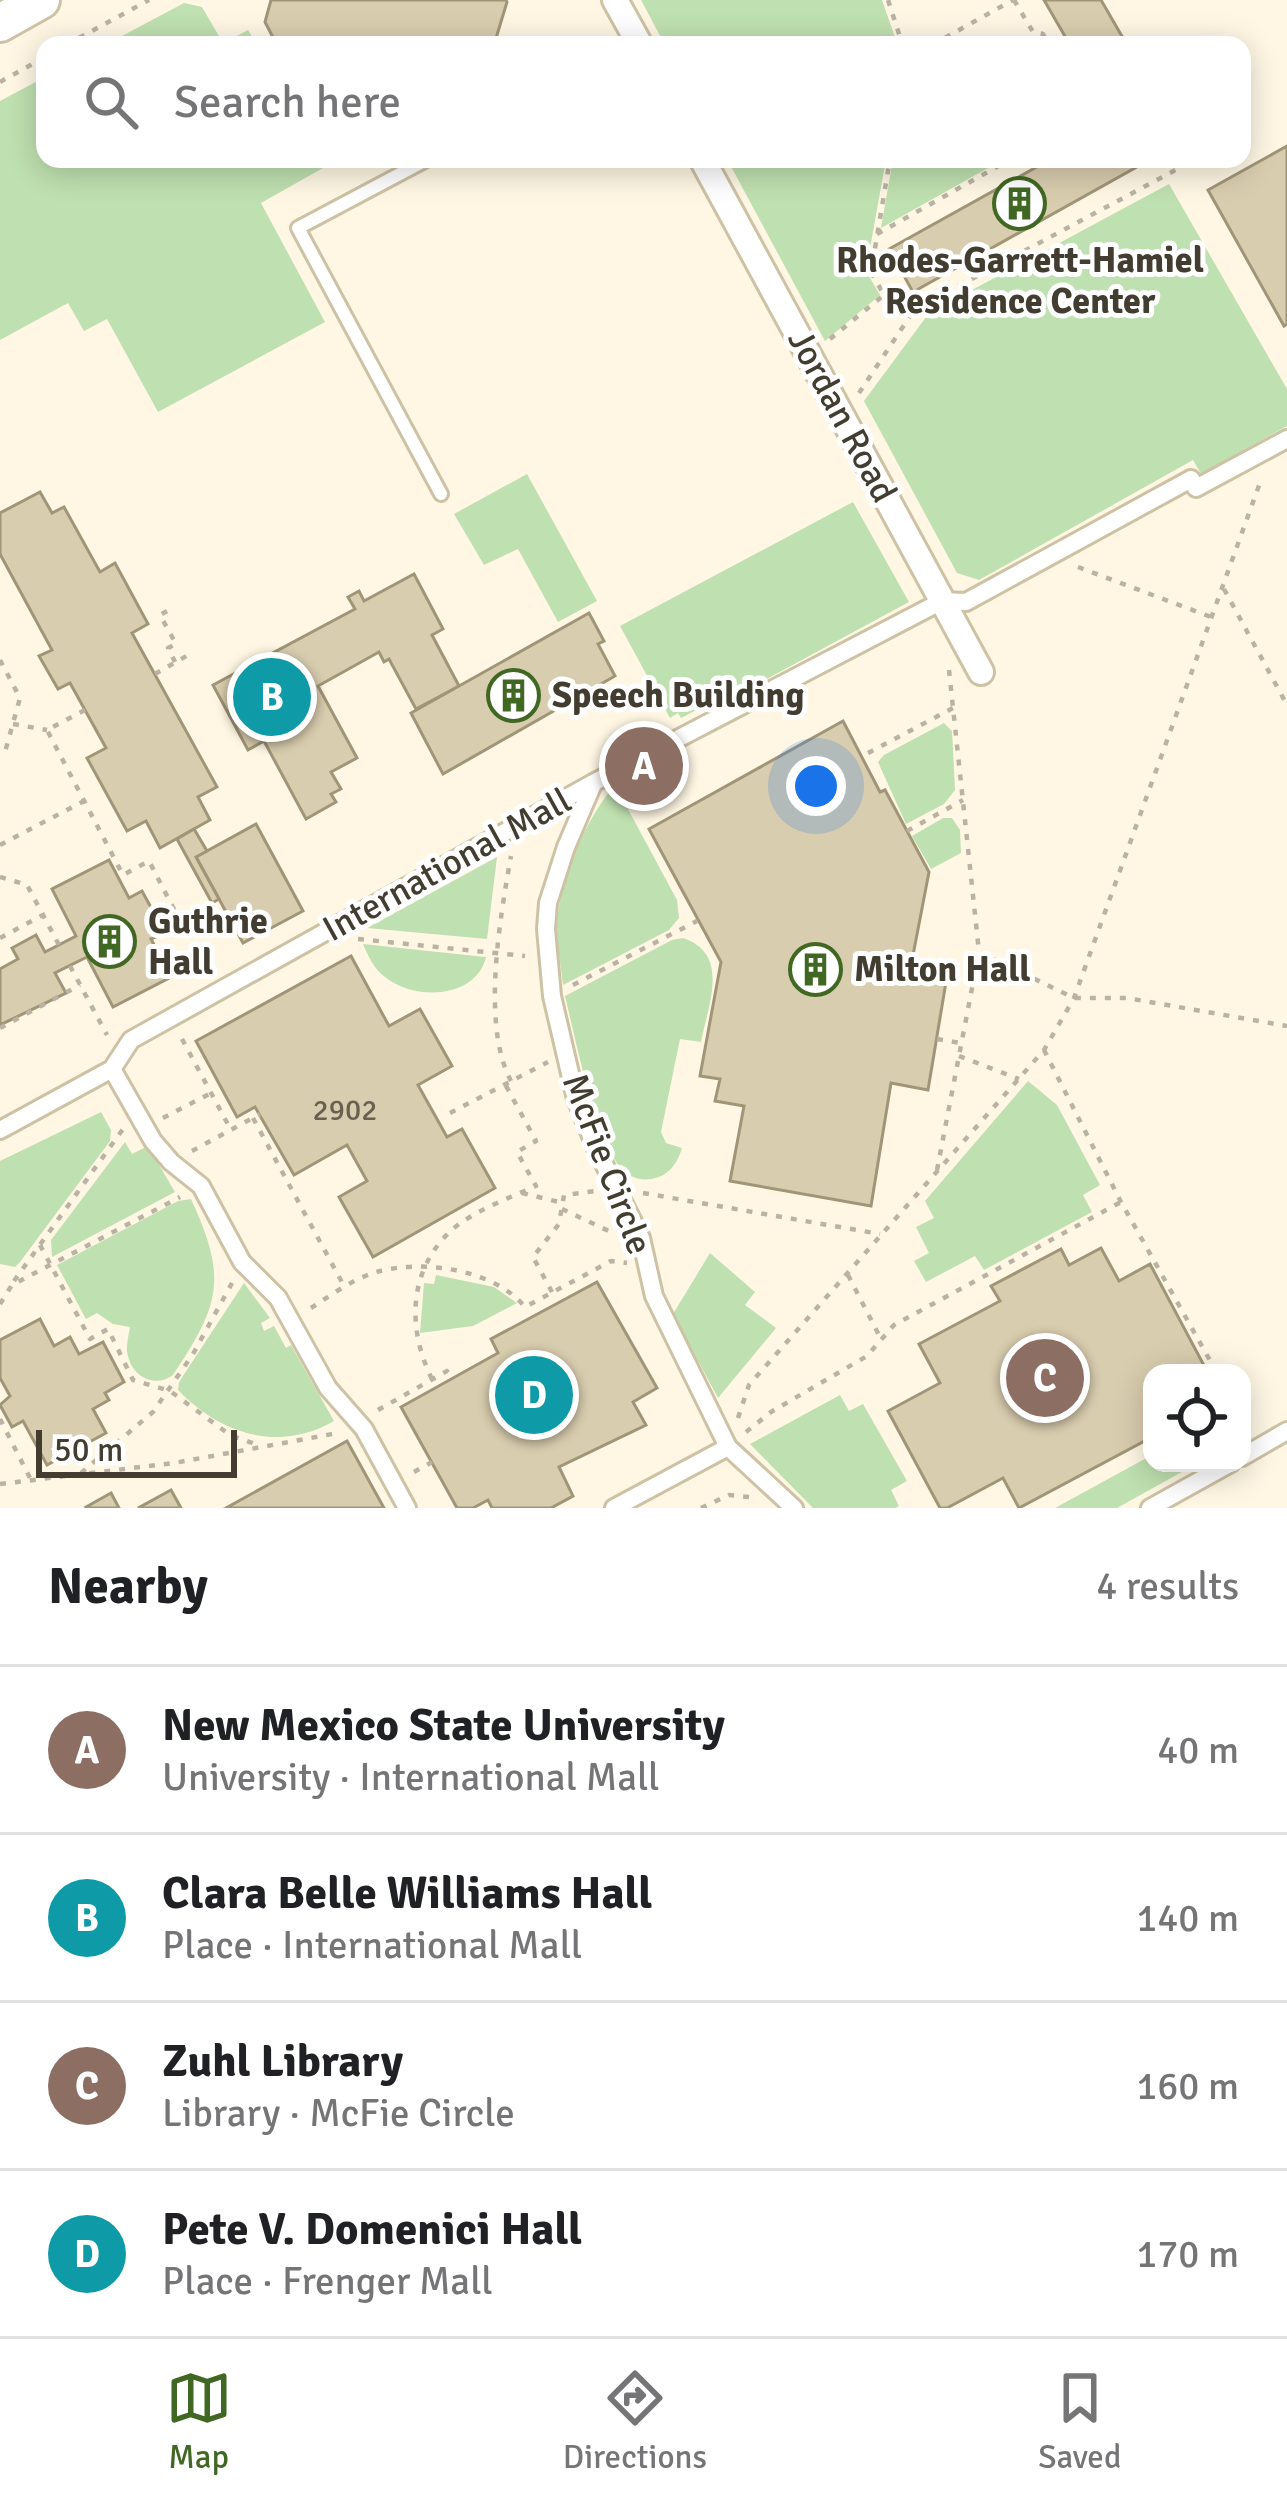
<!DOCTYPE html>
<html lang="en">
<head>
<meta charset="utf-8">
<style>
	body { margin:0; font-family:Signika,sans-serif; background:#f2f2f2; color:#202124 }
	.controls { position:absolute; right:36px; bottom:36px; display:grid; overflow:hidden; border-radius:24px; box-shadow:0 6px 30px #0003 }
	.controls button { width:108px; height:108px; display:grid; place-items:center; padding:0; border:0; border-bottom:3px solid #e0e0e0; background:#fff; color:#202124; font:60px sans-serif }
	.scale { position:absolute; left:36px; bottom:30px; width:201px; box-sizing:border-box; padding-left:12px; border:6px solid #423d30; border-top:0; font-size:33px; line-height:42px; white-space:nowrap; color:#423d30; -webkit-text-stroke:9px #fff; paint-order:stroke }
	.you { position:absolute; left:816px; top:786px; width:42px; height:42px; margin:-30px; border:9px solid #fff; border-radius:50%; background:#1a73e8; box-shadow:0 0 0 18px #1a73e833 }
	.badge { display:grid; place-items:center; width:78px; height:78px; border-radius:50%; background:#406823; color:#fff; font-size:39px; font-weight:700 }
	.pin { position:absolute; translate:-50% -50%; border:6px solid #fff; box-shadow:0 3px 12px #0006 }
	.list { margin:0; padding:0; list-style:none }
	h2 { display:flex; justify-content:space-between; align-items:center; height:156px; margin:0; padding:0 48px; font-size:51px }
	h2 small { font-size:39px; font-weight:400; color:#757577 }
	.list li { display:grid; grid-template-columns:78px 1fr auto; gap:36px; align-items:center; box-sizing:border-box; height:168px; padding:0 48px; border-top:3px solid #e0e0e0 }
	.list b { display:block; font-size:45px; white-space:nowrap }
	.list p { margin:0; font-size:39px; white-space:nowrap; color:#757577 }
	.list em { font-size:39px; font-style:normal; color:#757577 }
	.icon { flex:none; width:66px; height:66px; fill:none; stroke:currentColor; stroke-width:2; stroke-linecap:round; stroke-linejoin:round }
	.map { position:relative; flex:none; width:1287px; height:1508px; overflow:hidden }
	.search { position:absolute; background:#fff; box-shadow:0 6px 30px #0003; left:36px; right:36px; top:36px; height:132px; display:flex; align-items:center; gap:30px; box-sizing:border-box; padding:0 42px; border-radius:24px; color:#757577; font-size:45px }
	.sheet { height:828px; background:#fff }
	nav { display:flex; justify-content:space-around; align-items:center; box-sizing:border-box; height:168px; border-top:3px solid #e0e0e0; background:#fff; font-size:33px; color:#757577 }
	nav a { display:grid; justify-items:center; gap:6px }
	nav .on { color:#406823 }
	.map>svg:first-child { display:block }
	.green { fill:#bfe0b0 }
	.building { fill:#d9cdaf; stroke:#a19578; stroke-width:3 }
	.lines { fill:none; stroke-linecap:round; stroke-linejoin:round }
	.service-casing { stroke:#cec2a4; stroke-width:18 }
	.pedestrian-casing { stroke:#cec2a4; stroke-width:22 }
	.minor-casing { stroke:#cec2a4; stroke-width:30 }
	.primary-casing { stroke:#cec2a4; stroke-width:42 }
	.path { stroke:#bab3a3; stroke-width:4.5; stroke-dasharray:6 9; stroke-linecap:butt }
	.service { stroke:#fff; stroke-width:12 }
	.pedestrian { stroke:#fff; stroke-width:16 }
	.minor { stroke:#fff; stroke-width:24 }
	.primary { stroke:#fff; stroke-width:36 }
	.labels { text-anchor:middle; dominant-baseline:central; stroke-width:10; stroke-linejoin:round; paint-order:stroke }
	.number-label { font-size:30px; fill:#686150 }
	.poi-label { font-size:36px; font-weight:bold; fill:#423d30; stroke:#fff; text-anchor:start }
	.street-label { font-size:36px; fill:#423d30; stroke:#fff }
</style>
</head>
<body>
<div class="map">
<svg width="1287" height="1508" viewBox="0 0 1287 1508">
	<rect width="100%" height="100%" fill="#fff7e4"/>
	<!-- green -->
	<g class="green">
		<polygon points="641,0 882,0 896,40 890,45 665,45"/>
		<polygon points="184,3 202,7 223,43 248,30 257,45 105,45"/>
		<polygon points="45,77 45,159 318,159 323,168 261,203 325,322 158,412 107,319 84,331 68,303 0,340 0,101"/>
		<polygon points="731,159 886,159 866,271 880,295 825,341 728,161"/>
		<polygon points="893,159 981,159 988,168 881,228"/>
		<polygon points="1169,184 1287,389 1287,426 1201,474 1193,460 979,580 957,573 864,401 929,313"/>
		<polygon points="527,474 597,601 558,622 518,549 484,565 454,514"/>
		<polygon points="853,502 909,602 713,708 710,703 681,718 678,713 670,718 620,626"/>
		<polygon points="944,723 952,731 955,790 944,804 906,824 878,762 884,755"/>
		<path d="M615,785L677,900L679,918L669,930L563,985C561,966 557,946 557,927C558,882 586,818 615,785Z"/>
		<polygon points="943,818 952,818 960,830 961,853 931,869 912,836"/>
		<polygon points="497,857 487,939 367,928"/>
		<path d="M683,938C731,954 708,1005 701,1042L680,1039L661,1132L666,1143L682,1148C677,1164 669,1176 651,1179C639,1181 625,1176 618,1165C592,1124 577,1045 565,996L672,940Z"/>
		<path d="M363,944L485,957H486C476,999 414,1001 385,977C374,969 368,956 363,944Z"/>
		<polygon points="1028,1081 1057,1105 1100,1185 1083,1195 1092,1212 984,1270 975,1256 926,1282 914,1261 929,1253 916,1227 934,1218 925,1201"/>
		<polygon points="101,1112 111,1130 110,1141 20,1262 15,1267 0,1264 0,1161"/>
		<polygon points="125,1142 132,1154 148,1146 175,1192 52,1257 51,1240"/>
		<path d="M191,1199C228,1279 220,1304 173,1375C156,1388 133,1378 128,1356C125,1348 129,1335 130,1327L113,1324L97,1313L86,1319L57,1265L178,1201Z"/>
		<polygon points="710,1253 755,1292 745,1305 776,1328 718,1398 673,1314"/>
		<polygon points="436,1275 494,1287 517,1303 473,1326 420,1333 424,1283 434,1284"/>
		<path d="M244,1283L270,1318L261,1323L264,1331L274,1326L286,1348L291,1345L334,1421C279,1453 220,1434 178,1390L179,1382Z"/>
		<polygon points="840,1395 849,1411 863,1404 907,1481 891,1490 899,1506 895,1508 813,1508 750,1444"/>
		<polygon points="1152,1455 1152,1463 1198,1463 1117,1508 1055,1508"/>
	</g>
	<!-- building -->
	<g class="building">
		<polygon points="271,0 506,0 507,2 494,45 277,45 265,22"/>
		<polygon points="1044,0 1101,0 1127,45 1070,45"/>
		<polygon points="1287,146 1287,324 1284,326 1208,190"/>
		<polygon points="1051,159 1151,159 913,292 889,249"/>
		<polygon points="40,492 52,513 64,507 100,572 115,563 148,624 132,633 217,787 198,797 210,820 160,848 146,821 127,831 87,758 106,748 70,683 58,689 39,656 52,650 0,554 0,513"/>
		<polygon points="414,574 443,629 432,635 459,686 416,709 389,659 384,662 379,652 318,686 357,758 331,772 341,789 331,794 336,802 306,819 264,741 248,750 213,685 355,609 348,597 359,591 364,601"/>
		<polygon points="589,613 604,641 598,644 615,676 443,774 411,713"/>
		<polygon points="843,721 880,792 885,790 929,872 909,976 946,982 928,1090 891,1083 871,1206 730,1181 744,1106 715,1101 720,1079 700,1076 721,962 649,829"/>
		<polygon points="256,824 303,911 243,943 196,857"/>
		<polygon points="194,829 207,851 196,857 219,899 212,903 177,839"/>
		<polygon points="109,860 129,898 142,891 165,933 151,939 171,977 113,1007 87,957 55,973 66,993 0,1025 0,969 18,959 12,948 36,935 45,952 76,936 52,889"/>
		<polygon points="351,956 389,1026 420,1009 452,1066 418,1085 447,1137 462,1129 495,1188 373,1257 339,1197 367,1181 347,1145 294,1175 255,1107 237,1117 196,1041"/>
		<polygon points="1101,1248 1119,1281 1150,1264 1208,1373 1152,1373 1152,1437 1019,1508 1003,1478 947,1508 940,1508 888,1411 940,1383 919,1344 1000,1301 991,1286 1061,1249 1069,1265"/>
		<polygon points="597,1282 657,1388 633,1402 646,1425 559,1467 573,1496 551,1508 492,1508 488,1500 473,1508 457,1508 401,1407 498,1353 491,1339"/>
		<polygon points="40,1319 54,1346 70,1337 79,1354 103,1342 124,1382 105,1393 109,1400 93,1409 106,1433 47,1465 23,1421 12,1427 0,1405 10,1396 0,1378 0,1340"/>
		<polygon points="347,1441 384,1508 226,1508"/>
		<polygon points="171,1490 181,1508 138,1508"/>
		<polygon points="111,1493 119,1508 87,1508 86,1507"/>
	</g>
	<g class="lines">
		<defs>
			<polyline id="service" points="428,159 298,228 441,494"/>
			<g id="pedestrian">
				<polyline points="593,784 566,847 548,903 546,929 552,996 576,1099 595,1146 641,1238 654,1296 728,1447 794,1508"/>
				<polyline points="112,1069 153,1141 171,1162 201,1186 242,1262 278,1298 328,1388 364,1429 407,1508"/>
				<polyline points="0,1130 112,1069 131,1040 593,783 942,601 966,602 1191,479 1196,488 1287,439"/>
				<polyline points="1242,1457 1287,1431"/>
				<polyline points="614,1508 728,1447"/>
				<polyline points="1150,1508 1231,1463"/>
			</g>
			<g id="minor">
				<polyline points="615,0 640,45"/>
				<polyline points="702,159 981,672"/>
			</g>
			<polyline id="primary" points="0,23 41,0"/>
		</defs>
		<!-- service casing -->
		<use href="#service" class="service-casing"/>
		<!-- pedestrian casing -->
		<use href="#pedestrian" class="pedestrian-casing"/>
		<!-- minor casing -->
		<use href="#minor" class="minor-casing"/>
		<!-- primary casing -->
		<use href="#primary" class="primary-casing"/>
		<!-- path -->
		<g class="path">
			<polyline points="888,0 901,40"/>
			<polyline points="1014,0 1033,32 1043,34 1049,45"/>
			<polyline points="66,45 149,0"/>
			<polyline points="894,45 910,39 921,45"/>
			<polyline points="932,45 1013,0"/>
			<polyline points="0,82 45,57"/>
			<polyline points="1242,125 1246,133 1242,135"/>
			<polyline points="877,234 1011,159"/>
			<polyline points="830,339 884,295 871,272 890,159"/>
			<polyline points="859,393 914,310 1196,159"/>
			<polyline points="1078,567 1211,617"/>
			<polyline points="1224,589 1287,705"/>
			<polyline points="167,611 160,615 176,644 168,648 175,662"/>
			<polyline points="0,660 20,698 5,752 0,755"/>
			<polyline points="949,670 979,952 1074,998 1127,998 1287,1026"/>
			<polyline points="155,674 190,654"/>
			<polyline points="85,710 47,730 123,875 149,861 206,971"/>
			<polyline points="13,724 47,730"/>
			<polyline points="868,753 953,708"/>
			<polyline points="907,831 963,800"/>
			<polyline points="0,845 84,801"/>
			<polyline points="0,877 27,885 59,945"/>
			<polyline points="0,938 43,915"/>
			<polyline points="358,939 525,956"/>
			<polyline points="70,966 107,1035"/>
			<polyline points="573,985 697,921"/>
			<polyline points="0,1028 80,985"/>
			<polyline points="182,1039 231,1130"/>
			<polyline points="937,1039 961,1043"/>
			<polyline points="1044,1050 1121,1202 1217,1373"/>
			<polyline points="959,1056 1019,1079"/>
			<path d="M511,1081C481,1025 500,918 511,856"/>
			<polyline points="450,1113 548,1062"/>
			<polyline points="163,1118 211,1093"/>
			<polyline points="253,1118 344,1286"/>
			<polyline points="192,1151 260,1114"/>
			<polyline points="937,1170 979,952"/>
			<polyline points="522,1193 563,1203"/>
			<polyline points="643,1193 880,1234"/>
			<polyline points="562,1209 611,1232"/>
			<polyline points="40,1245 90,1339 108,1329 133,1380 170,1391 230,1435 261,1446"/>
			<polyline points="848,1275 881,1339"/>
			<polyline points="14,1281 123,1129"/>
			<polyline points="552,1292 533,1257 559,1224 564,1195 596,1191"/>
			<polyline points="0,1304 12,1285 180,1197"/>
			<path d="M311,1308C331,1295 353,1279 376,1272C422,1259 494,1269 525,1307L611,1261L627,1263"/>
			<path d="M432,1379C405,1325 409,1263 459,1224C482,1208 511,1197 536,1186L517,1152L536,1141L505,1084"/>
			<polyline points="378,1410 447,1371 452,1379"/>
			<polyline points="738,1418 749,1385 1044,1050 1074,998 1261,480"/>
			<polyline points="0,1419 30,1478"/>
			<polyline points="746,1432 771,1412 867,1356 894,1325 1121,1202"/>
			<polyline points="414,1472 432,1462"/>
			<polyline points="81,1473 153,1412 193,1354 232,1283"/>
			<polyline points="0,1484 174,1463 338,1433"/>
			<polyline points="701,1508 729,1495 749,1497"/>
		</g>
		<!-- service -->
		<use href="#service" class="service"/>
		<!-- pedestrian -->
		<use href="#pedestrian" class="pedestrian"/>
		<!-- minor -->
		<use href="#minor" class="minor"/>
		<!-- primary -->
		<use href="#primary" class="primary"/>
	</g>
	<!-- icons -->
	<defs>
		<symbol id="building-ring" viewBox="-11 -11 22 22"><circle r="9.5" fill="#fff" stroke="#406823" stroke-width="1.5"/><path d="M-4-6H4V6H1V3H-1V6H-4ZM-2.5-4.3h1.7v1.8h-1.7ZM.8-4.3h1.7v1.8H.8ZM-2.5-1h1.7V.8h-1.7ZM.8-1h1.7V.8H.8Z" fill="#406823"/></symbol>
	</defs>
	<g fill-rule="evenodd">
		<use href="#building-ring" x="990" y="174" width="59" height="59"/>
		<use href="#building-ring" x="484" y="666" width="59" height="59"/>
		<use href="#building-ring" x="80" y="912" width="59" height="59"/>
		<use href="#building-ring" x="786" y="940" width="59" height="59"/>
	</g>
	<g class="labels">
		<!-- number labels -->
		<g class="number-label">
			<text x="345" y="1110">2902</text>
		</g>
		<!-- poi labels -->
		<g class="poi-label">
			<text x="1020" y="260" text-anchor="middle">Rhodes-Garrett-Hamiel<tspan x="1020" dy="41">Residence Center</tspan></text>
			<text x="552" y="695">Speech Building</text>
			<text x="148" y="921">Guthrie<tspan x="148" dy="41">Hall</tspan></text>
			<text x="854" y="969">Milton Hall</text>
		</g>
		<!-- street labels -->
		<g class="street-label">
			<text transform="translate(842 416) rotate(62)">Jordan Road</text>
			<text transform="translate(447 865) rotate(-29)">International Mall</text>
			<text transform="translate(607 1164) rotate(69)">McFie Circle</text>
		</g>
	</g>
</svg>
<div class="controls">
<button><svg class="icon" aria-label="locate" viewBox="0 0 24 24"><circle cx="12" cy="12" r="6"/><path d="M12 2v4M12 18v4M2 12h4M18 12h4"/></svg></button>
</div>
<div class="scale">50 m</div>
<div class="you"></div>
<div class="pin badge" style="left:644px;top:766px;background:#8d6e63">A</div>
<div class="pin badge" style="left:272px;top:697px;background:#0f9aa8">B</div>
<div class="pin badge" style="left:1045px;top:1378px;background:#8d6e63">C</div>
<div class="pin badge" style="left:534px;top:1395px;background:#0f9aa8">D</div>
<div class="search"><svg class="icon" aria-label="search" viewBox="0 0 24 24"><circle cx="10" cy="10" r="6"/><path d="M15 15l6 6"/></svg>Search here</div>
</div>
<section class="sheet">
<h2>Nearby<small>4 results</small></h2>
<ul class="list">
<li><span class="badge" style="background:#8d6e63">A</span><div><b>New Mexico State University</b><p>University · International Mall</p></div><em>40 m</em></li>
<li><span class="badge" style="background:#0f9aa8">B</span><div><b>Clara Belle Williams Hall</b><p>Place · International Mall</p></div><em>140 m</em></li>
<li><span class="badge" style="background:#8d6e63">C</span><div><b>Zuhl Library</b><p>Library · McFie Circle</p></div><em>160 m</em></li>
<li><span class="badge" style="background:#0f9aa8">D</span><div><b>Pete V. Domenici Hall</b><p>Place · Frenger Mall</p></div><em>170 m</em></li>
</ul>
</section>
<nav>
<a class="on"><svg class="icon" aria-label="map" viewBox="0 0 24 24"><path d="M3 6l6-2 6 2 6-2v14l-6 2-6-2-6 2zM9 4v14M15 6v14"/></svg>Map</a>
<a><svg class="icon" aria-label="directions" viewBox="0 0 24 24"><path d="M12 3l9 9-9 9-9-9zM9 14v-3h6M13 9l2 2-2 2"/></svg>Directions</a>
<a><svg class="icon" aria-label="saved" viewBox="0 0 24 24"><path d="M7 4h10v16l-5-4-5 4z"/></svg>Saved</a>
</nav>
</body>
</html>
